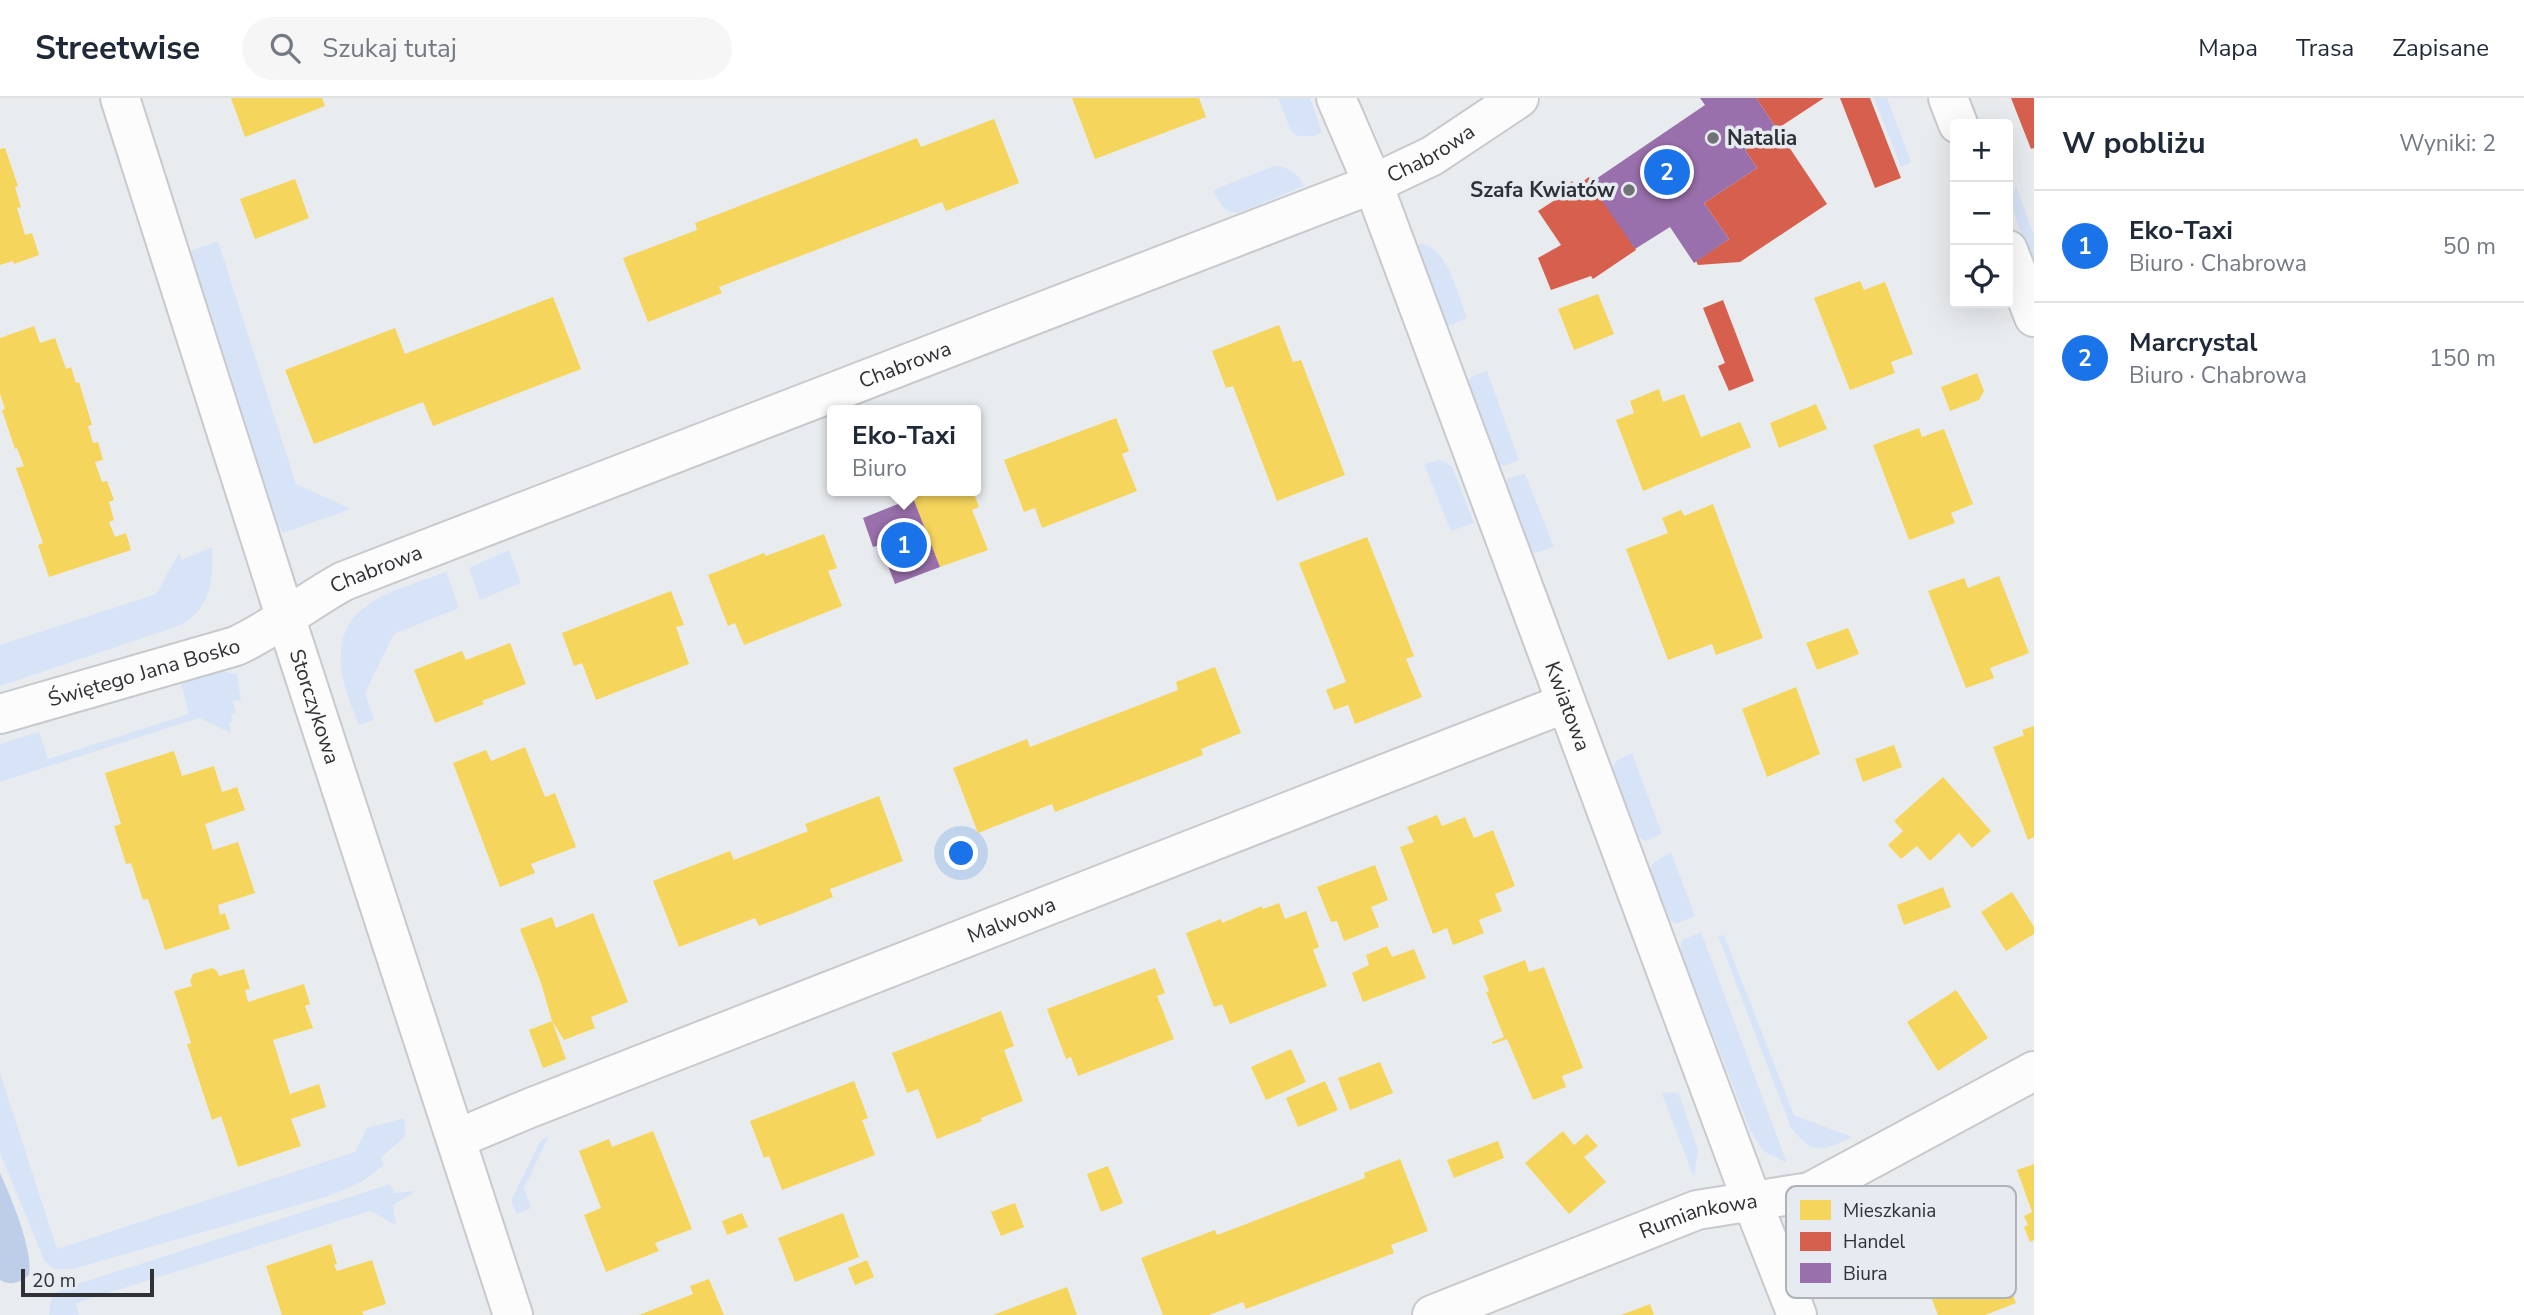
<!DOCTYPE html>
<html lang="pl">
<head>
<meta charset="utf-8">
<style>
	body { margin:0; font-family:"Nunito Sans",sans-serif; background:#f6f6f7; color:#1f2937 }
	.controls { position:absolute; right:21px; top:21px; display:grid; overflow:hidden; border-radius:7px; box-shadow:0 7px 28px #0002 }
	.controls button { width:63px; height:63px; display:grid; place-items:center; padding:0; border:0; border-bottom:2px solid #e0e1e3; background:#fff; color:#1f2937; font:35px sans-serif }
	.scale { position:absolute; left:21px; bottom:18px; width:133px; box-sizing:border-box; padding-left:7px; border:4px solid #2f3134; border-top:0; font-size:19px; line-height:24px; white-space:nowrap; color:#2f3134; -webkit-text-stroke:5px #e6ebf2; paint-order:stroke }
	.you { position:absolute; left:962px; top:756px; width:24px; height:24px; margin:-18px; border:5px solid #fff; border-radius:50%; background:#1a73e8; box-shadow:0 0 0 10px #1a73e833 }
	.badge { display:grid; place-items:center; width:46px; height:46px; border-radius:50%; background:#1a73e8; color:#fff; font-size:23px; font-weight:700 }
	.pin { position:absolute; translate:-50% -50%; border:4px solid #fff; box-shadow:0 2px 7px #0006 }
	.popup { position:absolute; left:827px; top:307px; width:154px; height:91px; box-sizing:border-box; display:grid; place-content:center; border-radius:7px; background:#fff; filter:drop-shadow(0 2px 5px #0005); font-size:23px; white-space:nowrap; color:#747a83 }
	.popup b { font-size:26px; color:#1f2937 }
	.popup::after { content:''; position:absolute; left:50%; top:100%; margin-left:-14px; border:14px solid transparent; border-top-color:#fff }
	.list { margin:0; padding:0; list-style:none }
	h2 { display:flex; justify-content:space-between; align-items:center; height:91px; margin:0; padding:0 28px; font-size:30px }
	h2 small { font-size:23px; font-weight:400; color:#747a83 }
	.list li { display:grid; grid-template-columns:46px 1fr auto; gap:21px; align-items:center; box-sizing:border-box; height:112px; padding:0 28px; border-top:2px solid #e0e1e3 }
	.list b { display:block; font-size:26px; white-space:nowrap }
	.list p { margin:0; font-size:23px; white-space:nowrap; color:#747a83 }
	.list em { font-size:23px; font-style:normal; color:#747a83 }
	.icon { flex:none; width:38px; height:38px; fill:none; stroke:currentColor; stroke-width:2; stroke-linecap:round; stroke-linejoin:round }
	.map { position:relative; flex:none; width:2034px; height:1217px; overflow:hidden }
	header { display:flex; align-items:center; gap:42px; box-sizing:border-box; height:98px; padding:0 35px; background:#fff; border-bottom:2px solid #e0e1e3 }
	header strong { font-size:33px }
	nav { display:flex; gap:38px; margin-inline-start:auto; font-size:24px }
	.search { width:490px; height:63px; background:#f6f6f7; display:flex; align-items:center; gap:18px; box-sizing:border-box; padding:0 24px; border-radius:38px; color:#747a83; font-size:26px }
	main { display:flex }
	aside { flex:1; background:#fff }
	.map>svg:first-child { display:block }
	.green { fill:#d7e4f8 }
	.forest { fill:#becee9 }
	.homes { fill:#f6d55c }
	.shops { fill:#d6604d }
	.offices { fill:#9970ab }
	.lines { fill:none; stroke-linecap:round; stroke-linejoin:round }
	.street-casing { stroke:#c8c9cc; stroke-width:42 }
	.street { stroke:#fcfcfd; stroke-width:38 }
	.poi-dot { fill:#707275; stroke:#e6ebf2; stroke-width:2.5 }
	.labels { text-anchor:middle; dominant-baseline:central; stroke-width:7; stroke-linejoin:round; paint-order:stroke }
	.poi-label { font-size:21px; font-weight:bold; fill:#2f3134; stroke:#e6ebf2; text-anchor:start }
	.street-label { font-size:21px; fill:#2f3134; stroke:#e6ebf2 }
	.key { fill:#e6ebf2; stroke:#afb3b9; stroke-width:2 }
	.key-label { font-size:19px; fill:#2f3134 }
</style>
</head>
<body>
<header>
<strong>Streetwise</strong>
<div class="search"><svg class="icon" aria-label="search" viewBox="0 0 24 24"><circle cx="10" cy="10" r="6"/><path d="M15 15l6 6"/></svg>Szukaj tutaj</div>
<nav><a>Mapa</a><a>Trasa</a><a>Zapisane</a></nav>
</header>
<main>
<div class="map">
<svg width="2034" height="1217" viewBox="0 0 2034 1217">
	<rect width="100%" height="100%" fill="#e9ecef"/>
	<!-- green -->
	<g class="green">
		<polygon points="1278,0 1310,0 1322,34 1314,38 1297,38 1291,33"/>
		<polygon points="1874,0 1887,0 1911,64 1901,69"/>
		<path d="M1274,68C1288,69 1298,74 1304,88L1239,115C1223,115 1220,105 1213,92Z"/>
		<path d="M2016,88L2034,137V165C2026,145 2005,108 2016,88Z"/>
		<polygon points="218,143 296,386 351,411 283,435 276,426 188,154"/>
		<path d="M1422,146C1448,150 1458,198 1467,220L1450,228H1443L1416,147Z"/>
		<polygon points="1487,273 1519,362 1504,368 1496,366 1466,286 1474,277"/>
		<polygon points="1440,362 1452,368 1474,425 1451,433 1424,366"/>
		<polygon points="1525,376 1554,449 1535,455 1529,453 1504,386 1508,380"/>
		<path d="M212,449C214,481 211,510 181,527L0,588V547L156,496L179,455L182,462Z"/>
		<polygon points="509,452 521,485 480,502 469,470"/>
		<path d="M446,474L459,510L394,536L365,595L374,622L359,627C353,612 346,596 343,581C328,505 390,495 446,474Z"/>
		<polygon points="221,573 237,576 241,602 233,603 236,614 231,616 233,623 229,626 231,635 199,620 0,684 0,646 39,634 48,661 189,616 181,586 205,575"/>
		<polygon points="1632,655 1662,736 1645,743 1639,739 1612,671 1616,663"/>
		<polygon points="1671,754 1695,818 1676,826 1669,823 1650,771 1654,764"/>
		<polygon points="1701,834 1787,1065 1763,1053 1750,1032 1680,851 1682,842"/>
		<path d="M1724,837L1794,1017L1852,1039C1823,1053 1813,1058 1791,1030L1718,838Z"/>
		<polygon points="0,975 57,1151 355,1054 367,1030 404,1020 406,1037 381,1060 384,1067 361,1084 326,1099 73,1171 54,1171 45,1164 0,1055"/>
		<polygon points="1669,994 1679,996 1698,1052 1694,1080 1662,996"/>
		<polygon points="549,1038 524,1090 531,1110 517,1116 511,1103 541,1042"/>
		<polygon points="390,1086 394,1095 416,1093 393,1107 396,1127 370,1113 76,1205 79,1217 49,1217 52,1197 65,1190"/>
		<path d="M1873,1095L1848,1161L1852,1171L1848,1173C1829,1120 1822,1124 1873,1095Z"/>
	</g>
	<!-- forest -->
	<path class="forest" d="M0,1075C11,1100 33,1150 29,1177C20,1185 11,1188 0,1182Z"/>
	<!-- homes -->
	<g class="homes">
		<polygon points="231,0 322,0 325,8 245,39"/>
		<polygon points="1072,0 1199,0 1206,19 1095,61"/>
		<polygon points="994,21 1019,85 946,113 942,104 719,189 722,195 648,224 623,160 697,132 695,125 917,40 921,49"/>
		<polygon points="5,50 18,88 15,89 21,109 17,110 25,137 32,135 39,157 14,166 13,163 0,167 0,51"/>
		<polygon points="295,81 309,120 255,141 240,101"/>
		<polygon points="1860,183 1864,192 1885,184 1913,256 1891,264 1895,275 1850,292 1814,200"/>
		<polygon points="1598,196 1614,236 1574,252 1558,211"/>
		<polygon points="553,199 581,271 433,328 423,304 314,346 285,272 395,230 405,256"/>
		<polygon points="1279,227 1293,264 1301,262 1345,377 1277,403 1233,288 1226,290 1212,253"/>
		<polygon points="34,228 40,245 55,240 66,271 71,269 76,285 79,284 92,327 88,328 93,345 98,344 103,362 95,364 102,384 107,383 114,402 109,404 114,422 109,424 115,439 126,435 131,452 49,479 38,447 43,445 16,370 24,368 17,350 15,351 2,312 5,311 0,296 0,240"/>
		<polygon points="1977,275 1984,293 1979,302 1950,313 1941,289"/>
		<polygon points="1659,291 1663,304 1684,296 1701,339 1740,324 1751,349 1643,393 1616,322 1634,315 1630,303"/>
		<polygon points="1816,306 1827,331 1779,350 1770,325"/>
		<polygon points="1116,320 1129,353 1122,356 1137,393 1042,430 1035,410 1024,414 1004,362"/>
		<polygon points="1919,330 1922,339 1944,331 1973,406 1951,415 1955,425 1909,442 1873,347"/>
		<polygon points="933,393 973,393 979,409 972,412 988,452 940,469 913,400"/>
		<polygon points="1713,406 1763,540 1716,557 1712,546 1668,562 1626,451 1668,435 1662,420 1681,412 1684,418"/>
		<polygon points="824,436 837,470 828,473 842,508 744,547 735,525 728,528 708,477 764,455 766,458"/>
		<polygon points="1367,439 1414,558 1406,561 1422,599 1355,626 1348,607 1334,612 1326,592 1346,584 1299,465"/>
		<polygon points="1999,478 2029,555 1990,570 1994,580 1966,590 1928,493 1964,480 1968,490"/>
		<polygon points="671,493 684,527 676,529 689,566 596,602 582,565 574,568 562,535"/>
		<polygon points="1848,530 1859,556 1817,572 1806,545"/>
		<polygon points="510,545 526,586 482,603 484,606 435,625 414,572 462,553 466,562"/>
		<polygon points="1215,569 1241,635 1201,651 1203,657 1055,714 1052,706 978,735 953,670 1027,641 1030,649 1142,606 1178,592 1176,584"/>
		<polygon points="1796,589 1820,656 1767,679 1742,611"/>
		<polygon points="2034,628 2034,739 2028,742 1993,649 2024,637 2022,632"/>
		<polygon points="1894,647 1902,669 1863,684 1855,661"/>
		<polygon points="525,649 545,699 555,695 576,749 531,766 535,775 500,789 453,665 486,652 491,663"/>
		<polygon points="174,653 182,678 214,668 222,694 237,689 245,712 205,726 213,752 238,744 255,795 218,807 220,817 225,815 230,831 165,852 148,801 143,802 131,765 126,766 114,728 121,726 105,675"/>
		<polygon points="1943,679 1991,733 1972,750 1959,735 1930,763 1917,748 1901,761 1888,747 1903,733 1894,723"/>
		<polygon points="879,698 903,763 830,791 833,799 796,814 759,828 755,820 679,849 653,783 730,753 734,762 808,733 805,726"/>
		<polygon points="1437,717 1442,728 1465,719 1474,740 1493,732 1515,788 1495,796 1502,813 1479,822 1484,835 1453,847 1447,830 1433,836 1400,749 1414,744 1407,729"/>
		<polygon points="1375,767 1388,802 1371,809 1379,829 1344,843 1337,823 1331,824 1317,789"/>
		<polygon points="1943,789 1951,809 1904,827 1897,807"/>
		<polygon points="2012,794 2034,829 2034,836 2006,853 1981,814"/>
		<polygon points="1279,805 1285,821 1306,813 1319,849 1313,852 1327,888 1230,926 1222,906 1214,909 1186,835 1221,821 1222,825 1262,808 1263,811"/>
		<polygon points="593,815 628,904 591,919 595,930 564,942 552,923 541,885 520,831 552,819 556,830"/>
		<polygon points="1387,848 1392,859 1414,851 1426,880 1363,904 1352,875 1369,867 1366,857"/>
		<polygon points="1525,862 1529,874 1544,869 1583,970 1562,978 1566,989 1533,1002 1507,941 1493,946 1492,944 1504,939 1486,894 1489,893 1483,878"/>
		<polygon points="212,870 217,873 219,878 244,871 250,891 245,892 248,904 304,886 310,906 305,908 313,930 273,942 290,996 319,986 326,1009 291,1021 301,1048 238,1069 221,1018 212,1022 187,946 191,945 174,893 192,888 190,883 193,876"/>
		<polygon points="1155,870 1165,895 1157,898 1174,941 1078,978 1071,959 1066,961 1047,911"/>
		<polygon points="1956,892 1988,940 1938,973 1907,924"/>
		<polygon points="1001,913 1014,948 1004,952 1023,1003 981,1020 982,1023 937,1041 918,991 907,995 892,955"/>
		<polygon points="552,923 566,961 543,970 529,932"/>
		<polygon points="1291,951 1306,984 1266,1002 1251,969"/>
		<polygon points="1380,964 1393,995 1350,1012 1338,980"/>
		<polygon points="854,983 868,1020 862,1022 875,1057 782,1092 769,1058 764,1060 750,1023"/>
		<polygon points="1325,983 1338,1012 1298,1029 1286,1000"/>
		<polygon points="653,1033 692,1131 655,1145 659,1153 606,1174 584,1117 601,1110 579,1053 609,1041 612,1049"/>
		<polygon points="1563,1033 1574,1047 1587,1036 1598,1048 1584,1059 1606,1084 1569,1116 1525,1065"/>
		<polygon points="1498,1043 1504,1060 1454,1080 1447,1062"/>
		<polygon points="1400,1061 1428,1133 1391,1147 1394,1155 1246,1211 1243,1204 1209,1217 1163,1217 1141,1160 1215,1132 1217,1137 1254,1123 1365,1080 1364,1075"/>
		<polygon points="2034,1066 2034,1142 2030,1144 2024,1129 2028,1127 2024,1118 2032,1114 2017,1072"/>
		<polygon points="1108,1068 1123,1105 1101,1114 1087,1076"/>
		<polygon points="1015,1105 1024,1129 1001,1138 991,1114"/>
		<polygon points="1981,1113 2016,1205 1985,1217 1938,1217 1905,1132 1936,1120 1939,1128"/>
		<polygon points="742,1115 748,1129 727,1137 722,1123"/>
		<polygon points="843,1115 859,1159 795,1184 778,1140"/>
		<polygon points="331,1146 337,1166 334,1167 337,1173 372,1162 386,1206 362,1214 364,1217 282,1217 266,1168"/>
		<polygon points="867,1162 874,1179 855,1187 848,1170"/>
		<polygon points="709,1181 724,1217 639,1217 693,1196 690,1188"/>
		<polygon points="1067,1189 1077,1217 993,1217"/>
		<polygon points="1650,1206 1654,1217 1621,1217"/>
	</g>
	<!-- shops -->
	<g class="shops">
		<polygon points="1756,0 1824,0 1777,31"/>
		<polygon points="1840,0 1870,0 1901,80 1875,90"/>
		<polygon points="2011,0 2034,0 2034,50 2031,51"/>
		<polygon points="1777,31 1827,106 1740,164 1698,167 1696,163 1729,141 1704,105 1757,70 1745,52"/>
		<polygon points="1589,79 1636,152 1593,181 1591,178 1551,192 1538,160 1561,147 1538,113 1555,102 1552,97 1572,83 1576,88"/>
		<polygon points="1723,202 1754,283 1729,293 1718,268 1725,265 1703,210"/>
	</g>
	<!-- offices -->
	<g class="offices">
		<polygon points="1700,0 1756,0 1777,31 1745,52 1757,70 1704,105 1729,141 1694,165 1670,129 1635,151 1590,85 1705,7"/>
		<polygon points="913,400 940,469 895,486 880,447 873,449 863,420"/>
	</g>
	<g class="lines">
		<defs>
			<g id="street">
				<path id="s1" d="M120,0L286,521L513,1217"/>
				<path id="s2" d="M1336,0L1373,86L1752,1103L1797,1217"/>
				<polyline points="1948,0 1958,26"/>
				<polyline points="2008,152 2034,219"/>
				<path id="s3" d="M0,616L236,548C275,530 307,503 344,483L1373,86L1432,58L1519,0"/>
				<path id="s4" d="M456,1041L530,1010L1566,605"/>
				<path id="s5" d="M1432,1217L1697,1112L1810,1094L2034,973"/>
			</g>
		</defs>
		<!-- street casing -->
		<use href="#street" class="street-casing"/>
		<!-- street -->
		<use href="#street" class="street"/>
	</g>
	<!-- markers -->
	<g class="poi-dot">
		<circle cx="1713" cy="40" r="7"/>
		<circle cx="1629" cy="92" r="7"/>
	</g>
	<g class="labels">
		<!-- poi labels -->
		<g class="poi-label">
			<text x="1727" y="40">Natalia</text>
			<text x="1615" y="92" text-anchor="end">Szafa Kwiatów</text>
		</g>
		<!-- street labels -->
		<g class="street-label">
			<text stroke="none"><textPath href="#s3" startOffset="1540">Chabrowa</textPath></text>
			<text stroke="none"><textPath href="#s3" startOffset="973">Chabrowa</textPath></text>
			<text stroke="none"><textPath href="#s3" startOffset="406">Chabrowa</textPath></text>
			<text stroke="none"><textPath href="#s3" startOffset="150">Świętego Jana Bosko</textPath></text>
			<text stroke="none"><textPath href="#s2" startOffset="651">Kwiatowa</textPath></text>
			<text stroke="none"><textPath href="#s1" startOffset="639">Storczykowa</textPath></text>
			<text stroke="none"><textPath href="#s4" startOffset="597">Malwowa</textPath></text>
			<text stroke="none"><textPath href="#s5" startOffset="285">Rumiankowa</textPath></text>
		</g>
	</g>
	<!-- legend -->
	<rect x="1786" y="1088" width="230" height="112" rx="10" class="key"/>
	<rect x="1800" y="1102" width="31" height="20" fill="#f6d55c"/>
	<rect x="1800" y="1134" width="31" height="19" fill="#d6604d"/>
	<rect x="1800" y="1165" width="31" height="20" fill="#9970ab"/>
	<g class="key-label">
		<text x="1843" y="1119">Mieszkania</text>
		<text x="1843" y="1150">Handel</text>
		<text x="1843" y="1182">Biura</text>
	</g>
</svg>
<div class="controls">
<button>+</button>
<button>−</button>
<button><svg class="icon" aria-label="locate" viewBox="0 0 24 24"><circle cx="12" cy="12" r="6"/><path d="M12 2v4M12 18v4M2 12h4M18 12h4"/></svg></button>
</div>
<div class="scale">20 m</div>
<div class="you"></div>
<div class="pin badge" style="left:904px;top:447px">1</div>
<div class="popup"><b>Eko-Taxi</b>Biuro</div>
<div class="pin badge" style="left:1667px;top:74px">2</div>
</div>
<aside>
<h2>W pobliżu<small>Wyniki: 2</small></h2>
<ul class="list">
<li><span class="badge">1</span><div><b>Eko-Taxi</b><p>Biuro · Chabrowa</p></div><em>50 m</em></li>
<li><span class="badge">2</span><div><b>Marcrystal</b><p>Biuro · Chabrowa</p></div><em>150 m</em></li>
</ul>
</aside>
</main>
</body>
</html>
